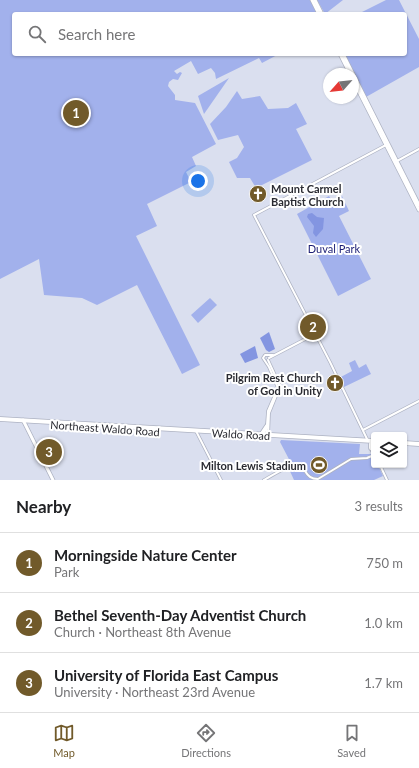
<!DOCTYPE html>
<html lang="en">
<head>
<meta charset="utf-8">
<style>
	body { margin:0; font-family:Lato,sans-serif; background:#f2f2f2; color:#202124 }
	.controls { position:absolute; right:12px; bottom:12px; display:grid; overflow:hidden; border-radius:4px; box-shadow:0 1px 3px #0004 }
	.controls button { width:36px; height:36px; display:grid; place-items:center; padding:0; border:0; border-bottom:1px solid #e0e0e0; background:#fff; color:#202124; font:20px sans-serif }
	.compass { position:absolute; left:323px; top:68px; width:36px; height:36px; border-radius:50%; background:#fff; box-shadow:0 1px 3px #0004; rotate:243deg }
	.you { position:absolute; left:198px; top:181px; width:14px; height:14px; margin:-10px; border:3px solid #fff; border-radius:50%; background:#1a73e8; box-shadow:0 0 0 6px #1a73e833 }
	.badge { display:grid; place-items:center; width:26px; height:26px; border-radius:50%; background:#715a2a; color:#fff; font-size:13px; font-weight:700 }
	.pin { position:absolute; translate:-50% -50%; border:2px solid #fff; box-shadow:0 1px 4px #0006 }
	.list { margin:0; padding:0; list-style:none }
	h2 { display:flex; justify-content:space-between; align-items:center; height:52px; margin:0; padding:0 16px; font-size:17px }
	h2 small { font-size:13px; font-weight:400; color:#757577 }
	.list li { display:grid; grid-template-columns:26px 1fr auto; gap:12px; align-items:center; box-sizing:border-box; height:60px; padding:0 16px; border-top:1px solid #e0e0e0 }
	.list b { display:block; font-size:15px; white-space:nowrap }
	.list p { margin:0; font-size:13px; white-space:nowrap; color:#757577 }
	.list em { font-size:13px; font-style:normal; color:#757577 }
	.icon { flex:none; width:22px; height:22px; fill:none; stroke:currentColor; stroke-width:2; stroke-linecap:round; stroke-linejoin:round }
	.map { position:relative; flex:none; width:419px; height:480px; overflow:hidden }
	.search { position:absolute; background:#fff; box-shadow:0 1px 3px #0004; left:12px; right:12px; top:12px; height:44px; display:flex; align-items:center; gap:10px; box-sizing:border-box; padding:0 14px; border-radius:4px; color:#757577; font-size:15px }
	.sheet { height:232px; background:#fff }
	nav { display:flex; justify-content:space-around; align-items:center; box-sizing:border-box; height:56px; border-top:1px solid #e0e0e0; background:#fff; font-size:11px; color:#757577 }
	nav a { display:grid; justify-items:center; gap:2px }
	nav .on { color:#715a2a }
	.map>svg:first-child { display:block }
	.green { fill:#a2b1ec }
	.water { fill:#8395e1 }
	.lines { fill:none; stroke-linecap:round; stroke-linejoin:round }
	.minor-casing { stroke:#adb2c2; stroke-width:3.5 }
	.major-casing { stroke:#adb2c2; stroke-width:4.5 }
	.highway-casing { stroke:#adb2c2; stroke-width:5.5 }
	.minor { stroke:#fff; stroke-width:2 }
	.major { stroke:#fff; stroke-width:3 }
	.highway { stroke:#fff; stroke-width:4 }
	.labels { text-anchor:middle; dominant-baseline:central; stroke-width:4; stroke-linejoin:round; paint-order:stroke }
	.poi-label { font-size:11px; font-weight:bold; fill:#2a2b32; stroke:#fff; text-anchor:end }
	.park-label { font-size:11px; fill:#1c1e75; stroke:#fff }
	.street-label { font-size:11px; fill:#2a2b32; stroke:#fff }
</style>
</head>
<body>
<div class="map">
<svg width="419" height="480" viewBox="0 0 419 480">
	<rect width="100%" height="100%" fill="#dadfef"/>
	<!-- green -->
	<g class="green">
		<polygon points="0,0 311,0 318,14 14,14 14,54 279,54 262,63 259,58 216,79 215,73 211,68 198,74 191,61 174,71 177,74 180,72 182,73 178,80 173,79 169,82 168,86 175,95 175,100 195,103 216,144 192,157 196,166 186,172 191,182 147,204 157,226 136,236 200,365 182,374 137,285 97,305 82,298 44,295 39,259 0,279"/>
		<polygon points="317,0 343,0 325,14"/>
		<polygon points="386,0 399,0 419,39 419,67 366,97 345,54 405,54 405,14 358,14"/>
		<polygon points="229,78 204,114 198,96"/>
		<polygon points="237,91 242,99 260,96 268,109 288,108 296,103 307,124 296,129 312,160 256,188 250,178 237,178 229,162 237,158 244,147 238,135 218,140 210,124 226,107"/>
		<polygon points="329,196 332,201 342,196 349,211 339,216 371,279 338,296 297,214"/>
		<polygon points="210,298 217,305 198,323 191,315"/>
		<polygon points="355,360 359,368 366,364 371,374 344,387 339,378 352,371 349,363"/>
		<polygon points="281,440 360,444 359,454 372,454 374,465 378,465 383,476 374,480 294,480 289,469 292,465 280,442"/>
	</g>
	<!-- water -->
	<g class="water">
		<polygon points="312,213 317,217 324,218 323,229 316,237 313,233 314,226 307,217 308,214"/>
		<polygon points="269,332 275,349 269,352 266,350 260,338"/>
		<polygon points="255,346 258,358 245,363 240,354"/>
	</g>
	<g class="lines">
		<defs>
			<g id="minor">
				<polyline points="397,161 419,149"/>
				<polyline points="269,358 315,334"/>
				<polyline points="363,430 419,401"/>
				<polyline points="196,431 221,480"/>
				<polyline points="266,438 268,411 278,388 269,367 263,358 265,355 273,355"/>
				<polyline points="268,438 269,413 280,386 268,360"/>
				<polyline points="367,439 330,362 254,215 386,145"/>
				<polyline points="371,449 374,454"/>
				<polyline points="380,465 387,480"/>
				<path d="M264,480C274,475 295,458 305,471C308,476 311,479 318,479L351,459L367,458L374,455"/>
			</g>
			<g id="major">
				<polyline points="312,0 319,14"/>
				<polyline points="315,0 322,14"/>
				<polyline points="340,54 350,74"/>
				<polyline points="343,54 353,74"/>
				<polyline points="353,74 419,205"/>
				<polyline points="353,80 419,210"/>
				<polyline points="23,420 53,480"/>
			</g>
			<g id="highway">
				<polyline points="0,419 374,441"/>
				<polyline points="261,435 267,426"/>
				<polyline points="404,443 419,444"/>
				<polyline points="371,448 371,444 374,442"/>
			</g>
		</defs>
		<!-- minor casing -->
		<use href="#minor" class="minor-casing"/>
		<!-- major casing -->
		<use href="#major" class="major-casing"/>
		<!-- highway casing -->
		<use href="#highway" class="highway-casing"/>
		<!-- minor -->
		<use href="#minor" class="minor"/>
		<!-- major -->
		<use href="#major" class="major"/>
		<!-- highway -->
		<use href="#highway" class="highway"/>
	</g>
	<!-- icons -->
	<defs>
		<symbol id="church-disc" viewBox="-11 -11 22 22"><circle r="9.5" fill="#715a2a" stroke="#fff"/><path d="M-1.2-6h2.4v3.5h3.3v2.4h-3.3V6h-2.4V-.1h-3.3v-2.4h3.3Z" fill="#fff"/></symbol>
		<symbol id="stadium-disc" viewBox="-11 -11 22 22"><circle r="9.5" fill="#715a2a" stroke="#fff"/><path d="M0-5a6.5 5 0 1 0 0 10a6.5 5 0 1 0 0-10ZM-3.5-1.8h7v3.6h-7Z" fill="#fff"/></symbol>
	</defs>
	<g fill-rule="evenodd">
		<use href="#church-disc" x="248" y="184" width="20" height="20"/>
		<use href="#church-disc" x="325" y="373" width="20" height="20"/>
		<use href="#stadium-disc" x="309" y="455" width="20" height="20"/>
	</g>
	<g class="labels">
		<!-- poi labels -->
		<g class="poi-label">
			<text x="271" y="188" text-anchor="start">Mount Carmel<tspan x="271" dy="13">Baptist Church</tspan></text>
			<text x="322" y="377">Pilgrim Rest Church<tspan x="322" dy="13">of God in Unity</tspan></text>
			<text x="306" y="465">Milton Lewis Stadium</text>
		</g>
		<!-- park labels -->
		<g class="park-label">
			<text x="334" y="248">Duval Park</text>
		</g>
		<!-- street labels -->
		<g class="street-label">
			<text transform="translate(105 428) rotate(4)">Northeast Waldo Road</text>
			<text transform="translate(241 434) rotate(3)">Waldo Road</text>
		</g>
	</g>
</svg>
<div class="controls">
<button><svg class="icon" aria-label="layers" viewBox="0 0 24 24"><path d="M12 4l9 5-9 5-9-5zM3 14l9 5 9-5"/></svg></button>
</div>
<svg class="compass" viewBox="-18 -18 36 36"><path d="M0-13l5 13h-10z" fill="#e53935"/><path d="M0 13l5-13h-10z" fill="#757577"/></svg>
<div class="you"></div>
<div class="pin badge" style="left:76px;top:113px">1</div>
<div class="pin badge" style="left:313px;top:327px">2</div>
<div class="pin badge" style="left:49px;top:452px">3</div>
<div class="search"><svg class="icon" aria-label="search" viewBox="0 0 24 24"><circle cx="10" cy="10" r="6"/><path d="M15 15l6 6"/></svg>Search here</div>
</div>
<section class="sheet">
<h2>Nearby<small>3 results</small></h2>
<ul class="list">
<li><span class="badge">1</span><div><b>Morningside Nature Center</b><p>Park</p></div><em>750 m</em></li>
<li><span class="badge">2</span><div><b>Bethel Seventh-Day Adventist Church</b><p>Church · Northeast 8th Avenue</p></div><em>1.0 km</em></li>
<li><span class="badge">3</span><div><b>University of Florida East Campus</b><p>University · Northeast 23rd Avenue</p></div><em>1.7 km</em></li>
</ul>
</section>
<nav>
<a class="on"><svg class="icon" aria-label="map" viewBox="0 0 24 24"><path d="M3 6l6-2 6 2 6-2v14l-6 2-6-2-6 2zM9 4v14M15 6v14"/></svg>Map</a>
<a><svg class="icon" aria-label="directions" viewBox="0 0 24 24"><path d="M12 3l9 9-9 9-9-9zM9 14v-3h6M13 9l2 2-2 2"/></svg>Directions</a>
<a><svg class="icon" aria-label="saved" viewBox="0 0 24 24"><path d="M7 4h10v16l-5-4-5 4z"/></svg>Saved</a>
</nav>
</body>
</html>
